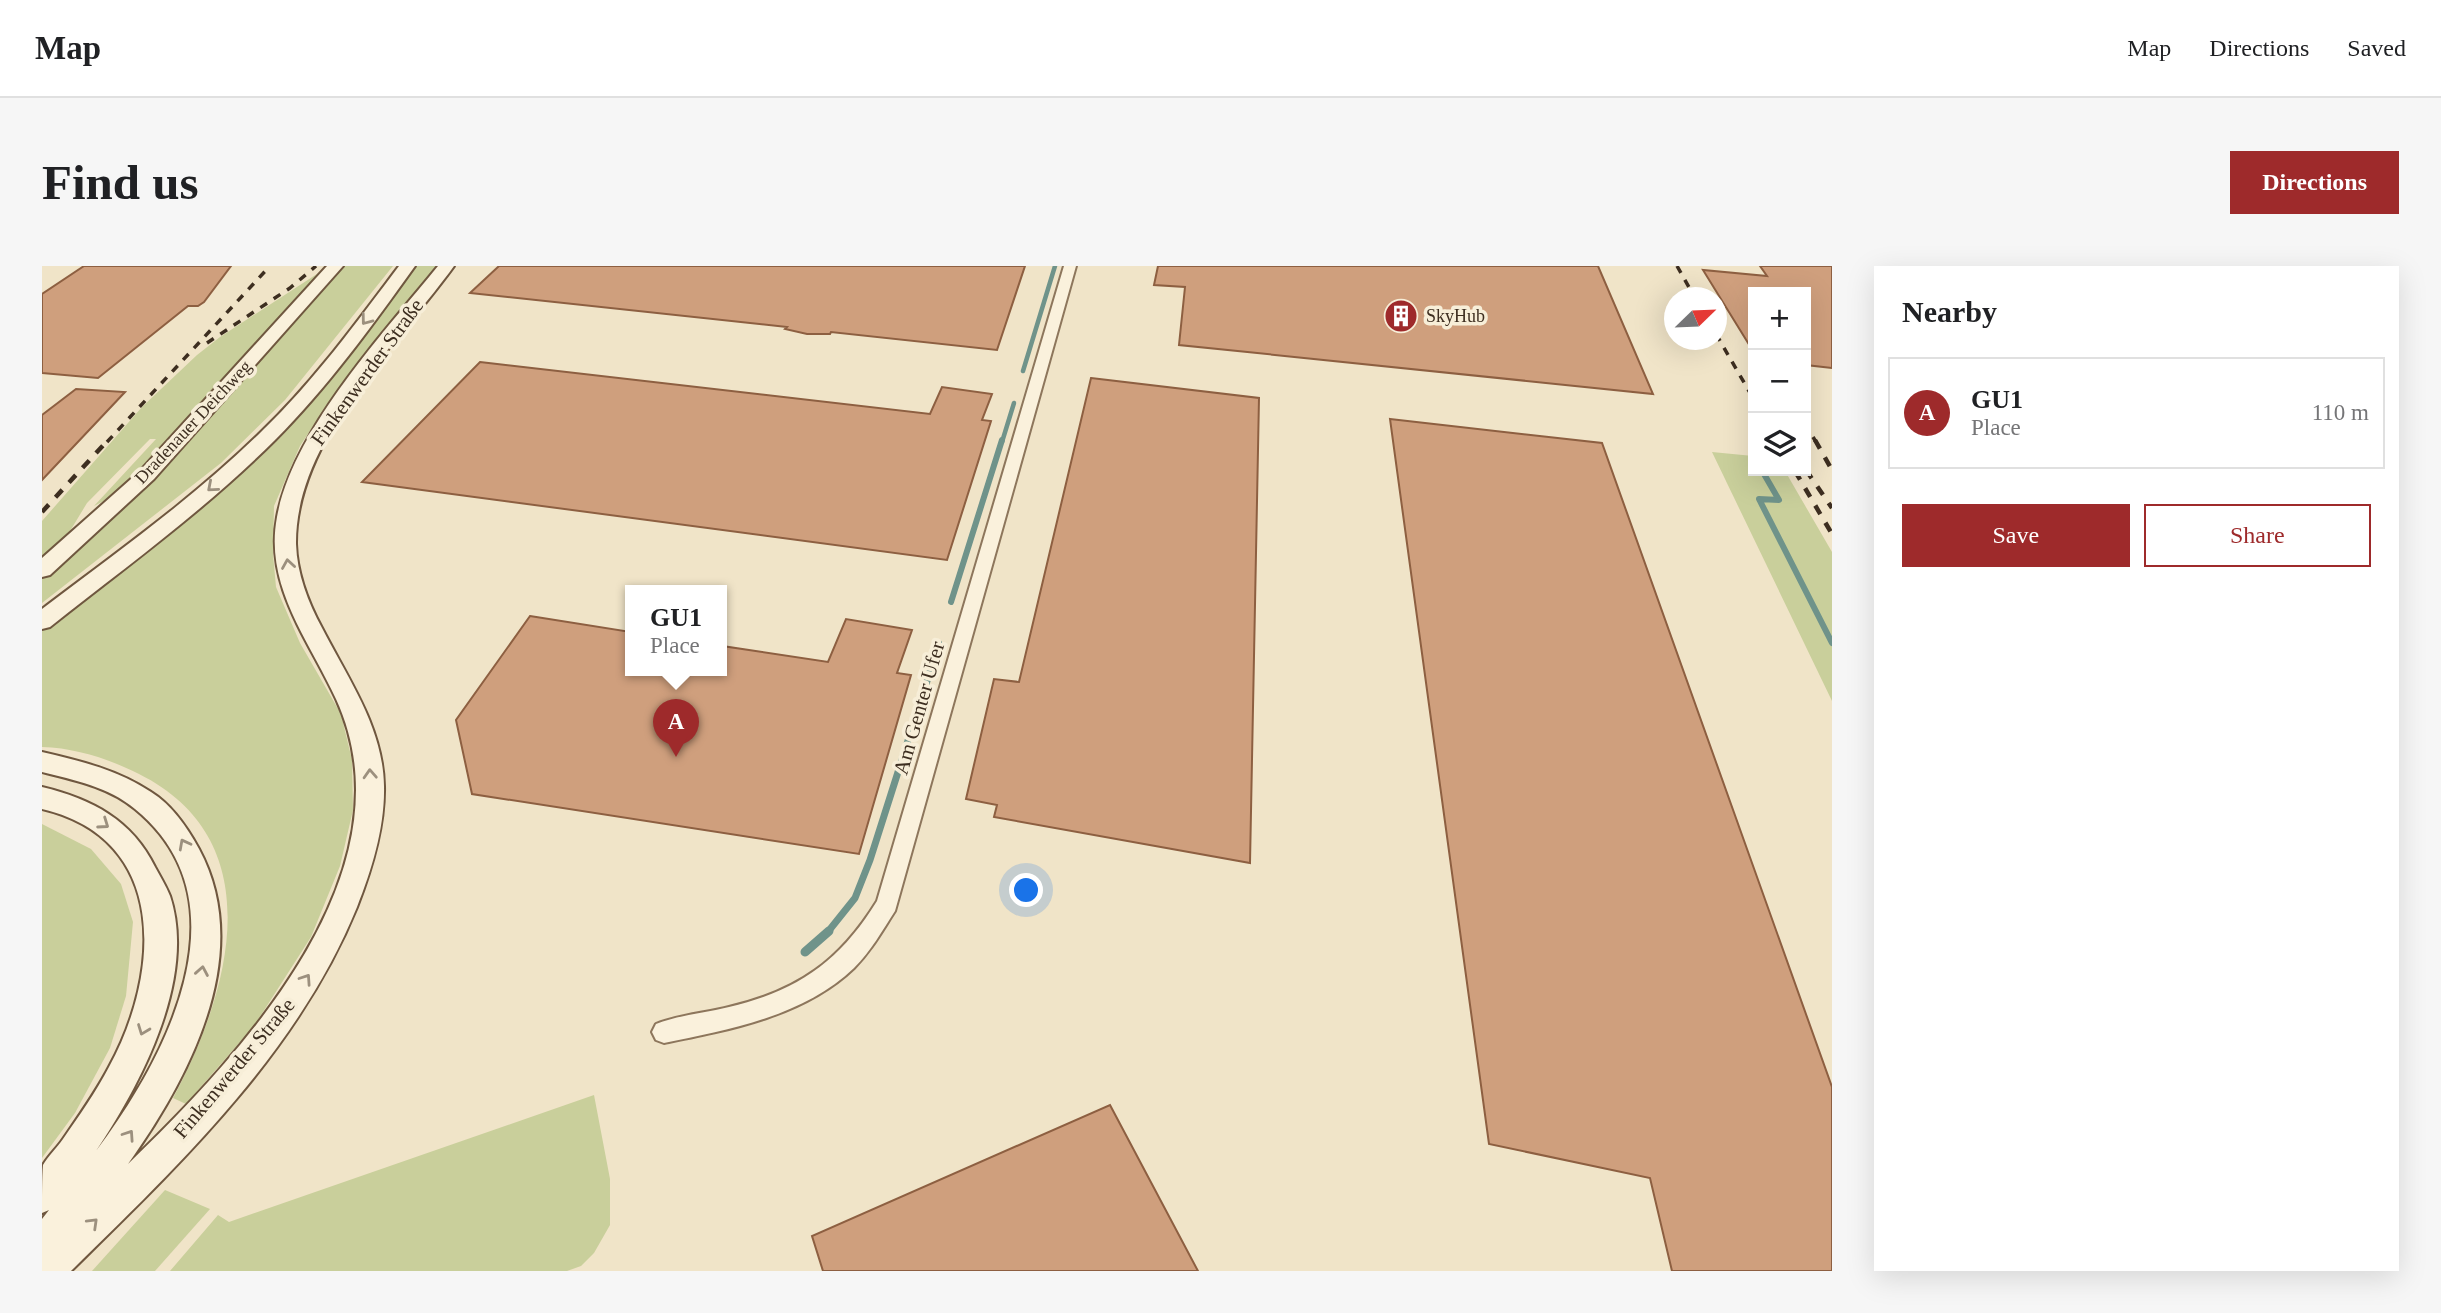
<!DOCTYPE html>
<html lang="en">
<head>
<meta charset="utf-8">
<style>
	body { margin:0; font-family:Georgia,serif; background:#f6f6f6; color:#202124 }
	.controls { position:absolute; right:21px; top:21px; display:grid; overflow:hidden; border-radius:0px; box-shadow:0 7px 28px #0002 }
	.controls button { width:63px; height:63px; display:grid; place-items:center; padding:0; border:0; border-bottom:2px solid #e0e0e0; background:#fff; color:#202124; font:35px sans-serif }
	.compass { position:absolute; left:1622px; top:21px; width:63px; height:63px; border-radius:50%; background:#fff; box-shadow:0 7px 28px #0002; rotate:67deg }
	.you { position:absolute; left:985px; top:625px; width:24px; height:24px; margin:-18px; border:5px solid #fff; border-radius:50%; background:#1a73e8; box-shadow:0 0 0 10px #1a73e833 }
	.badge { display:grid; place-items:center; width:46px; height:46px; border-radius:50%; background:#9e2a2b; color:#fff; font-size:23px; font-weight:700 }
	.pin { position:absolute; translate:-50% -58px; filter:drop-shadow(0 2px 4px #0008) }
	.pin::after { content:''; position:absolute; top:37px; width:24px; height:21px; background:inherit; clip-path:polygon(0 0,100% 0,50% 100%) }
	.popup { position:absolute; left:583px; top:319px; width:102px; height:91px; box-sizing:border-box; display:grid; place-content:center; border-radius:0px; background:#fff; filter:drop-shadow(0 2px 5px #0005); font-size:23px; white-space:nowrap; color:#757577 }
	.popup b { font-size:26px; color:#202124 }
	.popup::after { content:''; position:absolute; left:50%; top:100%; margin-left:-14px; border:14px solid transparent; border-top-color:#fff }
	.list { margin:0; padding:0; list-style:none }
	h2 { display:flex; justify-content:space-between; align-items:center; height:91px; margin:0; padding:0 28px; font-size:30px }
	h2 small { font-size:23px; font-weight:400; color:#757577 }
	.list li { display:grid; grid-template-columns:46px 1fr auto; gap:21px; align-items:center; box-sizing:border-box; height:112px; margin:0 14px 14px; padding:0 14px; border:2px solid #e0e0e0; border-radius:0px }
	.list b { display:block; font-size:26px; white-space:nowrap }
	.list p { margin:0; font-size:23px; white-space:nowrap; color:#757577 }
	.list em { font-size:23px; font-style:normal; color:#757577 }
	.actions { display:flex; gap:14px; padding:21px 28px }
	.actions a { flex:1; padding:16px 0; border:2px solid #9e2a2b; border-radius:0px; text-align:center; font-size:24px; color:#9e2a2b }
	.actions .main { background:#9e2a2b; color:#fff }
	.icon { flex:none; width:38px; height:38px; fill:none; stroke:currentColor; stroke-width:2; stroke-linecap:round; stroke-linejoin:round }
	.map { position:relative; flex:none; width:1790px; height:1005px; overflow:hidden; border-radius:0px }
	header { display:flex; align-items:center; gap:42px; box-sizing:border-box; height:98px; padding:0 35px; background:#fff; border-bottom:2px solid #e0e0e0 }
	header strong { font-size:33px }
	nav { display:flex; gap:38px; margin-inline-start:auto; font-size:24px }
	.intro { display:flex; align-items:center; justify-content:space-between; box-sizing:border-box; height:168px; padding:0 42px }
	h1 { margin:0; font-size:49px }
	.button { padding:18px 32px; border-radius:0px; background:#9e2a2b; color:#fff; font-size:24px; font-weight:700 }
	main { display:flex; gap:42px; padding:0 42px }
	aside { flex:1; background:#fff; border-radius:0px; box-shadow:0 7px 28px #0002 }
	.map>svg:first-child { display:block }
	.green { fill:#c9cf9b }
	.lines { fill:none; stroke-linecap:round; stroke-linejoin:round }
	.stream-far3 { stroke:#6f938a; stroke-width:4.5 }
	.stream-far2 { stroke:#6f938a; stroke-width:6 }
	.stream-far1 { stroke:#6f938a; stroke-width:7 }
	.stream { stroke:#6f938a; stroke-width:9 }
	.building { fill:#cf9f7d; stroke:#8d5f41; stroke-width:2 }
	.minor-casing { stroke:#8d765c; stroke-width:4 }
	.secondary-casing { stroke:#6f573f; stroke-width:4 }
	.minor { fill:#faf1dc; fill-rule:evenodd }
	.secondary { fill:#faf1dc; fill-rule:evenodd }
	.rail-far1 { stroke:#3d2e20; stroke-width:3.5; stroke-dasharray:8 8; stroke-linecap:butt }
	.rail { stroke:#3d2e20; stroke-width:4.5; stroke-dasharray:10 10; stroke-linecap:butt }
	.oneway { stroke:#9c907e }
	.labels { text-anchor:middle; dominant-baseline:central; stroke-width:7; stroke-linejoin:round; paint-order:stroke }
	.far-poi-label { font-size:18px; fill:#3d2e20; stroke:#f7eed8; text-anchor:start }
	.far-street-label { font-size:18px; fill:#3d2e20; stroke:#f7eed8 }
	.street-label { font-size:21px; fill:#3d2e20; stroke:#f7eed8 }
</style>
</head>
<body>
<header>
<strong>Map</strong>
<nav><a>Map</a><a>Directions</a><a>Saved</a></nav>
</header>
<div class="intro"><h1>Find us</h1><a class="button">Directions</a></div>
<main>
<div class="map">
<svg width="1790" height="1005" viewBox="0 0 1790 1005">
	<rect width="100%" height="100%" fill="#f0e4c8"/>
	<!-- green -->
	<g class="green">
		<polygon points="300,0 351,0 243,134 179,197 0,337 0,312 76,245"/>
		<path d="M373,0H394L283,142L258,180L232,240L231,288L234,321L258,377L299,448L310,494L311,544L298,600L269,671L212,760L144,838L131,832C188,726 231,575 97,508C67,493 34,482 0,481V364L216,191L273,130Z"/>
		<polygon points="281,4 107,196 64,234 52,240 114,173 108,173 45,237 22,275 0,293 0,255 100,141 155,89 178,71"/>
		<polygon points="1670,186 1711,190 1711,205 1743,205 1790,286 1790,435"/>
		<polygon points="0,558 49,583 79,618 91,656 84,730 68,782 33,847 0,892"/>
		<polygon points="552,829 568,913 568,959 552,987 539,1000 525,1005 128,1005 176,949 187,956"/>
		<polygon points="123,924 168,943 113,1005 50,1005"/>
	</g>
	<g class="lines">
		<!-- stream-far3 -->
		<g class="stream-far3">
			<polyline points="981,105 1013,0"/>
			<polyline points="960,176 972,137"/>
		</g>
		<!-- stream-far2 -->
		<g class="stream-far2">
			<polyline points="1722,208 1737,234 1717,233 1790,377"/>
			<polyline points="909,336 960,174"/>
			<polyline points="891,394 897,377"/>
		</g>
		<!-- stream-far1 -->
		<polyline class="stream-far1" points="785,667 813,632 828,594 892,393"/>
		<!-- stream -->
		<polyline class="stream" points="763,686 787,665"/>
	</g>
	<!-- building -->
	<g class="building">
		<polygon points="42,0 189,0 162,36 156,40 146,40 56,112 0,107 0,28"/>
		<polygon points="457,0 983,0 955,84 789,66 788,68 765,68 743,63 745,61 428,27"/>
		<polygon points="1116,0 1556,0 1611,128 1137,79 1143,21 1112,19"/>
		<polygon points="1718,0 1790,0 1790,102 1764,99 1764,26 1711,26 1711,85 1661,4 1725,10"/>
		<polygon points="438,96 888,148 900,121 950,128 940,154 949,155 905,294 320,216"/>
		<polygon points="1049,112 1217,132 1208,597 952,551 955,539 924,533 952,413 977,416"/>
		<polygon points="34,123 83,126 0,214 0,149"/>
		<polygon points="1348,153 1560,177 1790,821 1790,1005 1630,1005 1608,912 1447,878"/>
		<polygon points="488,350 589,366 589,405 680,405 680,380 786,396 804,353 870,364 855,407 869,409 817,588 430,528 414,454"/>
		<polygon points="1068,839 1156,1005 781,1005 770,970"/>
	</g>
	<g class="lines">
		<defs>
			<path id="minor" d="M1022,0H1034L853,645C840,665 829,685 812,702C762,750 687,764 622,777L614,774L610,766L614,758C637,749 663,747 687,741C756,725 798,695 835,635Z"/>
			<g id="secondary">
				<polygon points="285,0 301,0 112,213 8,309 0,311 0,292 98,205"/>
				<path d="M357,0H373C330,60 285,122 233,174C164,243 85,300 8,361L0,363V343C75,286 153,231 220,165C272,115 314,57 357,0Z"/>
				<path d="M396,0H412C355,79 253,174 254,278C255,308 266,336 280,362C306,413 341,461 342,520C343,561 330,603 315,641C256,786 139,897 29,1005H0V953L7,944L0,947C0,934 0,910 1,899C6,890 15,882 21,873C37,850 54,826 67,801C118,708 128,573 0,543V521C50,533 90,554 113,601C118,610 124,620 128,630C155,712 99,818 54,885C124,792 207,636 93,543C67,521 32,514 0,506V486C39,495 76,504 109,526C130,539 145,561 157,583C213,687 148,811 86,898C200,788 373,604 294,433C267,374 222,320 235,251C251,164 341,68 396,0Z"/>
			</g>
		</defs>
		<!-- minor casing -->
		<use href="#minor" class="minor-casing"/>
		<!-- secondary casing -->
		<use href="#secondary" class="secondary-casing"/>
		<!-- minor -->
		<use href="#minor" class="minor"/>
		<!-- secondary -->
		<use href="#secondary" class="secondary"/>
		<!-- rail-far1 -->
		<g class="rail-far1">
			<polyline points="1635,0 1653,32"/>
			<polyline points="1674,68 1711,132"/>
			<polyline points="165,77 248,22 274,0"/>
			<polyline points="1771,171 1774,176"/>
			<polyline points="65,176 228,0"/>
		</g>
		<!-- rail -->
		<g class="rail">
			<polyline points="1773,174 1790,204"/>
			<polyline points="1764,204 1790,242"/>
			<polyline points="1753,205 1790,268"/>
			<polyline points="0,246 66,174"/>
		</g>
	</g>
	<!-- one-way arrows -->
	<defs><path id="oneway-chevron" d="M-2-3.5L2.5 0L-2 3.5" fill="none" stroke-width="1.6" stroke-linecap="round" stroke-linejoin="round" transform="scale(1.75)"/></defs>
	<g class="oneway">
		<use href="#oneway-chevron" transform="translate(324 54) rotate(127)"/>
		<use href="#oneway-chevron" transform="translate(170 221) rotate(139)"/>
		<use href="#oneway-chevron" transform="translate(246 298) rotate(-99)"/>
		<use href="#oneway-chevron" transform="translate(328 508) rotate(-93)"/>
		<use href="#oneway-chevron" transform="translate(62 558) rotate(35)"/>
		<use href="#oneway-chevron" transform="translate(142 578) rotate(-118)"/>
		<use href="#oneway-chevron" transform="translate(160 705) rotate(-80)"/>
		<use href="#oneway-chevron" transform="translate(264 713) rotate(-56)"/>
		<use href="#oneway-chevron" transform="translate(101 764) rotate(111)"/>
		<use href="#oneway-chevron" transform="translate(87 869) rotate(-56)"/>
		<use href="#oneway-chevron" transform="translate(51 957) rotate(-44)"/>
	</g>
	<!-- icons -->
	<defs>
		<symbol id="building-disc" viewBox="-11 -11 22 22"><circle r="9.5" fill="#9e2a2b" stroke="#f7eed8"/><path d="M-4-6H4V6H1V3H-1V6H-4ZM-2.5-4.3h1.7v1.8h-1.7ZM.8-4.3h1.7v1.8H.8ZM-2.5-1h1.7V.8h-1.7ZM.8-1h1.7V.8H.8Z" fill="#fff"/></symbol>
	</defs>
	<g fill-rule="evenodd">
		<use href="#building-disc" x="1340" y="31" width="38" height="38"/>
	</g>
	<g class="labels">
		<!-- far-poi labels -->
		<g class="far-poi-label">
			<text x="1384" y="50">SkyHub</text>
		</g>
		<!-- far-street labels -->
		<g class="far-street-label">
			<text transform="translate(151 156) rotate(-47)">Dradenauer Deichweg</text>
		</g>
		<!-- street labels -->
		<g class="street-label">
			<text transform="translate(325 106) rotate(-54)">Finkenwerder Straße</text>
			<text transform="translate(877 442) rotate(-74)">Am Genter Ufer</text>
			<text transform="translate(192 802) rotate(-50)">Finkenwerder Straße</text>
		</g>
	</g>
</svg>
<div class="controls">
<button>+</button>
<button>−</button>
<button><svg class="icon" aria-label="layers" viewBox="0 0 24 24"><path d="M12 4l9 5-9 5-9-5zM3 14l9 5 9-5"/></svg></button>
</div>
<svg class="compass" viewBox="-18 -18 36 36"><path d="M0-13l5 13h-10z" fill="#e53935"/><path d="M0 13l5-13h-10z" fill="#757577"/></svg>
<div class="you"></div>
<div class="pin badge" style="left:634px;top:491px">A</div>
<div class="popup"><b>GU1</b>Place</div>
</div>
<aside>
<h2>Nearby<small></small></h2>
<ul class="list">
<li><span class="badge">A</span><div><b>GU1</b><p>Place</p></div><em>110 m</em></li>
</ul>
<div class="actions"><a class="main">Save</a><a>Share</a></div>
</aside>
</main>
</body>
</html>
